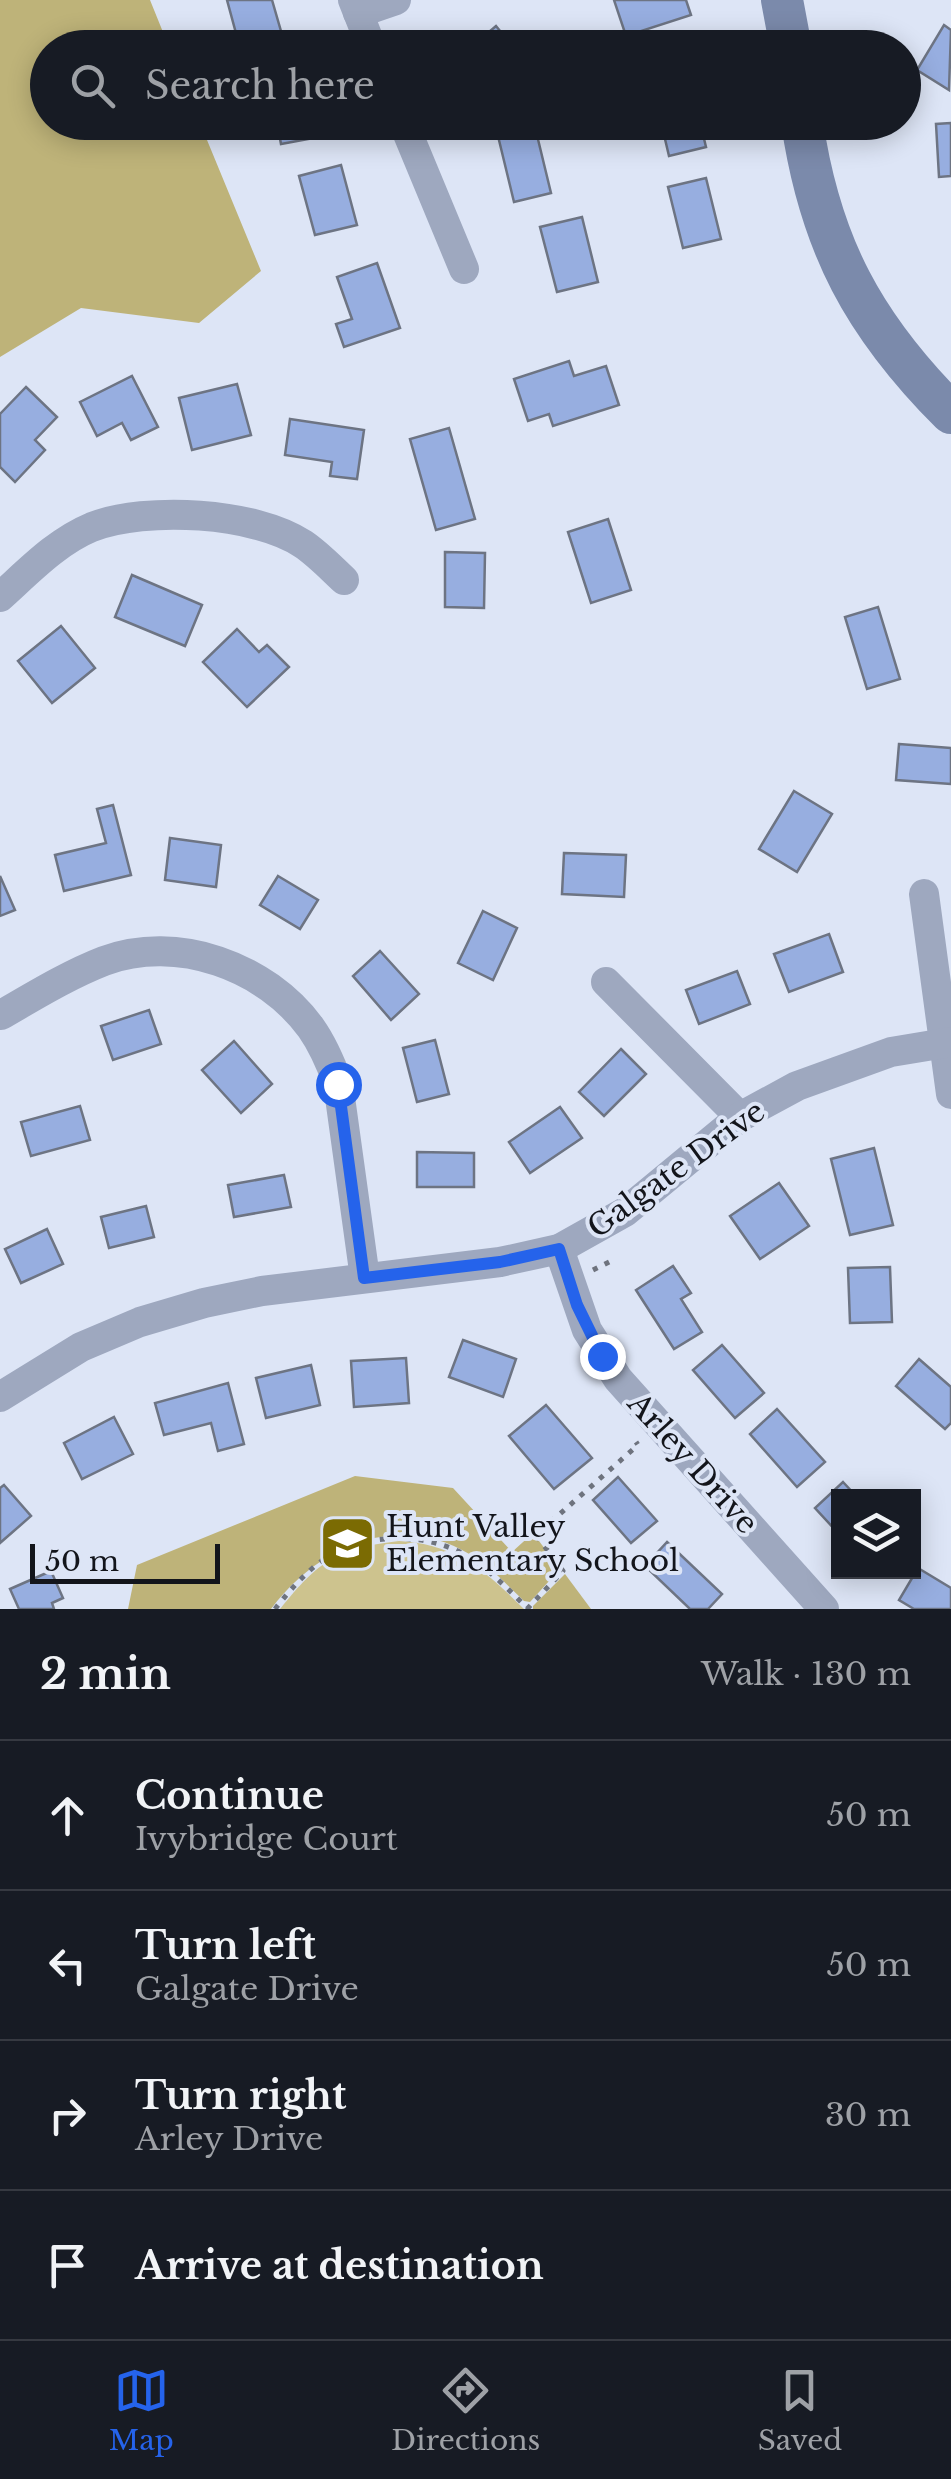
<!DOCTYPE html>
<html lang="en">
<head>
<meta charset="utf-8">
<style>
	body { margin:0; font-family:"Libre Baskerville",serif; background:#242831; color:#f1f3f6 }
	.controls { position:absolute; right:30px; bottom:30px; display:grid; overflow:hidden; border-radius:0px; box-shadow:0 5px 25px #0003 }
	.controls button { width:90px; height:90px; display:grid; place-items:center; padding:0; border:0; border-bottom:2px solid #363941; background:#171b24; color:#f1f3f6; font:50px sans-serif }
	.scale { position:absolute; left:30px; bottom:25px; width:190px; box-sizing:border-box; padding-left:10px; border:5px solid #13151b; border-top:0; font-size:28px; line-height:35px; white-space:nowrap; color:#13151b; -webkit-text-stroke:8px #dde5f6; paint-order:stroke }
	.stop { position:absolute; width:30px; height:30px; margin:-22px; border:8px solid #2563eb; border-radius:50%; background:#fff }
	.stop.end { background:#2563eb; border-color:#fff; box-shadow:0 2px 10px #0008 }
	.list { margin:0; padding:0; list-style:none }
	h2 { display:flex; justify-content:space-between; align-items:center; height:130px; margin:0; padding:0 40px; font-size:42px }
	h2 small { font-size:32px; font-weight:400; color:#9ea1a6 }
	.list li { display:grid; grid-template-columns:65px 1fr auto; gap:30px; align-items:center; box-sizing:border-box; height:150px; padding:0 40px; border-top:2px solid #363941 }
	.list b { display:block; font-size:38px; white-space:nowrap }
	.list p { margin:0; font-size:32px; white-space:nowrap; color:#9ea1a6 }
	.list em { font-size:32px; font-style:normal; color:#9ea1a6 }
	.icon { flex:none; width:55px; height:55px; fill:none; stroke:currentColor; stroke-width:2; stroke-linecap:round; stroke-linejoin:round }
	.map { position:relative; flex:none; width:951px; height:1609px; overflow:hidden }
	.search { position:absolute; background:#171b24; box-shadow:0 5px 25px #0003; left:30px; right:30px; top:30px; height:110px; display:flex; align-items:center; gap:25px; box-sizing:border-box; padding:0 35px; border-radius:55px; color:#9ea1a6; font-size:38px }
	.sheet { height:730px; background:#171b24 }
	nav { display:flex; justify-content:space-around; align-items:center; box-sizing:border-box; height:140px; border-top:2px solid #363941; background:#171b24; font-size:28px; color:#9ea1a6 }
	nav a { display:grid; justify-items:center; gap:5px }
	nav .on { color:#2563eb }
	.map>svg:first-child { display:block }
	.green { fill:#cdc38e }
	.forest { fill:#beb379 }
	.building { fill:#97aee0; stroke:#6d7483; stroke-width:2.5 }
	.lines { fill:none; stroke-linecap:round; stroke-linejoin:round }
	.path { stroke:#6e737e; stroke-width:5; stroke-dasharray:5 8; stroke-linecap:butt }
	.minor { stroke:#9ea8bf; stroke-width:30 }
	.secondary { stroke:#7b8aab; stroke-width:42 }
	.route { stroke:#2563eb; stroke-width:12 }
	.labels { text-anchor:middle; dominant-baseline:central; stroke-width:8; stroke-linejoin:round; paint-order:stroke }
	.street-label { font-size:30px; fill:#13151b; stroke:#dde5f6 }
	.poi-label { font-size:30px; fill:#13151b; stroke:#dde5f6; text-anchor:start }
</style>
</head>
<body>
<div class="map">
<svg width="951" height="1609" viewBox="0 0 951 1609">
	<rect width="100%" height="100%" fill="#dde5f6"/>
	<!-- green -->
	<path class="green" d="M399,1541C455,1544 486,1571 524,1609H280C319,1560 338,1548 399,1541Z"/>
	<!-- forest -->
	<g class="forest">
		<polygon points="0,0 150,0 169,47 48,48 48,122 200,123 261,271 199,323 81,308 0,357"/>
		<path d="M355,1476L453,1488L512,1552L533,1533L560,1569L530,1602L524,1601C507,1585 491,1567 471,1555C398,1510 318,1546 271,1609H128L137,1565Z"/>
		<polygon points="565,1574 591,1609 533,1609 533,1606"/>
	</g>
	<!-- building -->
	<g class="building">
		<polygon points="227,0 272,0 285,45 240,48"/>
		<polygon points="614,0 686,0 691,15 626,36"/>
		<polygon points="944,25 951,30 949,90 917,70"/>
		<polygon points="496,26 514,48 470,48"/>
		<polygon points="277,122 317,122 319,137 281,144"/>
		<polygon points="661,122 700,122 706,147 669,156"/>
		<polygon points="951,123 951,176 939,177 936,124"/>
		<polygon points="535,127 551,193 514,202 498,136"/>
		<polygon points="341,165 357,225 315,235 299,176"/>
		<polygon points="706,178 721,239 683,248 668,187"/>
		<polygon points="582,217 598,282 557,292 540,227"/>
		<polygon points="377,263 400,328 344,347 336,324 352,319 337,277"/>
		<polygon points="569,361 574,376 606,366 619,405 553,426 549,414 528,421 514,379"/>
		<polygon points="132,376 158,427 131,440 122,423 97,436 80,402"/>
		<polygon points="237,384 251,435 192,450 179,398"/>
		<polygon points="26,387 57,417 35,440 45,450 15,482 0,467 0,414"/>
		<polygon points="290,419 364,430 357,479 330,476 332,462 285,455"/>
		<polygon points="449,428 475,519 436,530 410,439"/>
		<polygon points="608,519 631,590 591,603 568,532"/>
		<polygon points="445,552 485,553 484,608 445,607"/>
		<polygon points="132,575 202,605 185,646 115,617"/>
		<polygon points="878,607 900,679 867,689 845,617"/>
		<polygon points="61,626 95,668 52,703 18,661"/>
		<polygon points="237,629 259,652 267,645 289,667 247,707 203,662"/>
		<polygon points="899,744 951,748 951,784 896,780"/>
		<polygon points="794,791 832,814 797,872 759,849"/>
		<polygon points="113,805 131,875 64,891 55,855 106,843 97,809"/>
		<polygon points="170,838 221,845 216,887 165,880"/>
		<polygon points="564,853 626,855 624,897 562,894"/>
		<polygon points="0,876 15,910 0,916"/>
		<polygon points="278,876 318,900 300,929 260,905"/>
		<polygon points="483,911 517,928 493,980 458,963"/>
		<polygon points="829,934 843,972 789,992 774,954"/>
		<polygon points="380,951 419,994 391,1020 353,976"/>
		<polygon points="737,971 750,1004 699,1024 686,990"/>
		<polygon points="149,1010 161,1044 113,1060 101,1026"/>
		<polygon points="435,1040 449,1094 417,1102 403,1048"/>
		<polygon points="234,1041 272,1084 241,1113 202,1070"/>
		<polygon points="621,1049 646,1074 604,1116 579,1092"/>
		<polygon points="80,1106 90,1140 31,1156 21,1122"/>
		<polygon points="560,1107 582,1138 530,1173 509,1142"/>
		<polygon points="874,1148 893,1225 850,1235 831,1159"/>
		<polygon points="417,1152 474,1153 474,1187 417,1187"/>
		<polygon points="284,1175 291,1207 234,1217 228,1185"/>
		<polygon points="779,1183 809,1226 760,1259 730,1216"/>
		<polygon points="146,1206 154,1237 109,1248 101,1217"/>
		<polygon points="47,1229 63,1264 21,1283 5,1249"/>
		<polygon points="673,1266 691,1293 681,1299 702,1332 674,1349 636,1290"/>
		<polygon points="890,1267 892,1322 850,1323 848,1268"/>
		<polygon points="463,1340 516,1359 503,1397 449,1377"/>
		<polygon points="722,1345 764,1393 735,1418 693,1370"/>
		<polygon points="406,1358 409,1403 354,1407 351,1361"/>
		<polygon points="919,1359 951,1387 951,1423 945,1429 896,1386"/>
		<polygon points="311,1365 320,1405 266,1418 256,1378"/>
		<polygon points="228,1383 244,1444 218,1451 211,1423 164,1435 155,1403"/>
		<polygon points="546,1405 592,1458 554,1489 509,1436"/>
		<polygon points="777,1409 825,1462 797,1487 750,1434"/>
		<polygon points="114,1417 133,1454 82,1479 64,1443"/>
		<polygon points="618,1477 657,1521 631,1543 593,1500"/>
		<polygon points="843,1482 856,1496 838,1496 838,1533 815,1508"/>
		<polygon points="4,1485 31,1516 0,1543 0,1488"/>
		<polygon points="667,1542 722,1594 708,1609 690,1609 645,1566"/>
		<polygon points="918,1568 951,1588 951,1609 914,1609 899,1600"/>
		<polygon points="51,1571 63,1598 52,1603 54,1609 19,1609 10,1589"/>
	</g>
	<g class="lines">
		<!-- path -->
		<g class="path">
			<polyline points="593,1270 613,1260"/>
			<path d="M275,1609C292,1587 318,1558 344,1548C383,1533 435,1535 470,1558C492,1572 510,1591 528,1609"/>
			<polyline points="527,1609 563,1571 536,1535 638,1445 636,1442"/>
		</g>
		<!-- minor -->
		<g class="minor">
			<polyline points="353,0 372,48"/>
			<polyline points="358,13 396,0"/>
			<polyline points="403,122 464,269"/>
			<path d="M0,597C29,571 56,542 92,527C146,506 255,512 303,544C318,554 331,568 344,580"/>
			<polyline points="924,894 951,1094"/>
			<polyline points="606,982 740,1117"/>
			<path d="M1,1015C34,996 68,975 104,961C177,934 266,966 311,1028C323,1045 331,1064 338,1083L365,1278"/>
			<polyline points="559,1249 587,1330 618,1379 824,1609"/>
			<polyline points="0,1397 81,1347 140,1322 204,1303 262,1291 500,1262 559,1249 625,1212 740,1117 797,1086 891,1052 951,1042"/>
		</g>
		<!-- secondary -->
		<g class="secondary">
			<polyline points="782,0 791,48"/>
			<path d="M802,122C820,245 864,326 951,413"/>
		</g>
	</g>
	<g class="lines">
		<!-- route -->
		<polyline class="route" points="338,1084 364,1278 500,1262 559,1249 577,1305 602,1356"/>
	</g>
	<!-- icons -->
	<defs>
		<symbol id="school-square" viewBox="-11 -11 22 22"><rect x="-9" y="-9" width="18" height="18" rx="4" fill="#7b6b03" stroke="#dde5f6"/><path d="M0-5L7-2L0 1L-7-2ZM-4 1L0 2.5L4 1V4Q0 6-4 4Z" fill="#fff"/></symbol>
	</defs>
	<g fill-rule="evenodd">
		<use href="#school-square" x="316" y="1512" width="63" height="63"/>
	</g>
	<g class="labels">
		<!-- street labels -->
		<g class="street-label">
			<text transform="translate(676 1169) rotate(-36)">Galgate Drive</text>
			<text transform="translate(693 1463) rotate(48)">Arley Drive</text>
		</g>
		<!-- poi labels -->
		<g class="poi-label">
			<text x="386" y="1526">Hunt Valley<tspan x="386" dy="34">Elementary School</tspan></text>
		</g>
	</g>
</svg>
<div class="controls">
<button><svg class="icon" aria-label="layers" viewBox="0 0 24 24"><path d="M12 4l9 5-9 5-9-5zM3 14l9 5 9-5"/></svg></button>
</div>
<div class="scale">50 m</div>
<div class="stop" style="left:338px;top:1084px"></div>
<div class="stop end" style="left:602px;top:1356px"></div>
<div class="search"><svg class="icon" aria-label="search" viewBox="0 0 24 24"><circle cx="10" cy="10" r="6"/><path d="M15 15l6 6"/></svg>Search here</div>
</div>
<section class="sheet">
<h2>2 min<small>Walk · 130 m</small></h2>
<ul class="list">
<li><svg class="icon" aria-label="ahead" viewBox="0 0 24 24"><path d="M12 20V5M6 11l6-6 6 6"/></svg><div><b>Continue</b><p>Ivybridge Court</p></div><em>50 m</em></li>
<li><svg class="icon" aria-label="left" viewBox="0 0 24 24"><path d="M17 20v-9H6M10 6l-5 5 5 5"/></svg><div><b>Turn left</b><p>Galgate Drive</p></div><em>50 m</em></li>
<li><svg class="icon" aria-label="right" viewBox="0 0 24 24"><path d="M7 20v-9h11M14 6l5 5-5 5"/></svg><div><b>Turn right</b><p>Arley Drive</p></div><em>30 m</em></li>
<li><svg class="icon" aria-label="arrive" viewBox="0 0 24 24"><path d="M6 21V4h12l-3 4 3 4H6"/></svg><div><b>Arrive at destination</b></div></li>
</ul>
</section>
<nav>
<a class="on"><svg class="icon" aria-label="map" viewBox="0 0 24 24"><path d="M3 6l6-2 6 2 6-2v14l-6 2-6-2-6 2zM9 4v14M15 6v14"/></svg>Map</a>
<a><svg class="icon" aria-label="directions" viewBox="0 0 24 24"><path d="M12 3l9 9-9 9-9-9zM9 14v-3h6M13 9l2 2-2 2"/></svg>Directions</a>
<a><svg class="icon" aria-label="saved" viewBox="0 0 24 24"><path d="M7 4h10v16l-5-4-5 4z"/></svg>Saved</a>
</nav>
</body>
</html>
